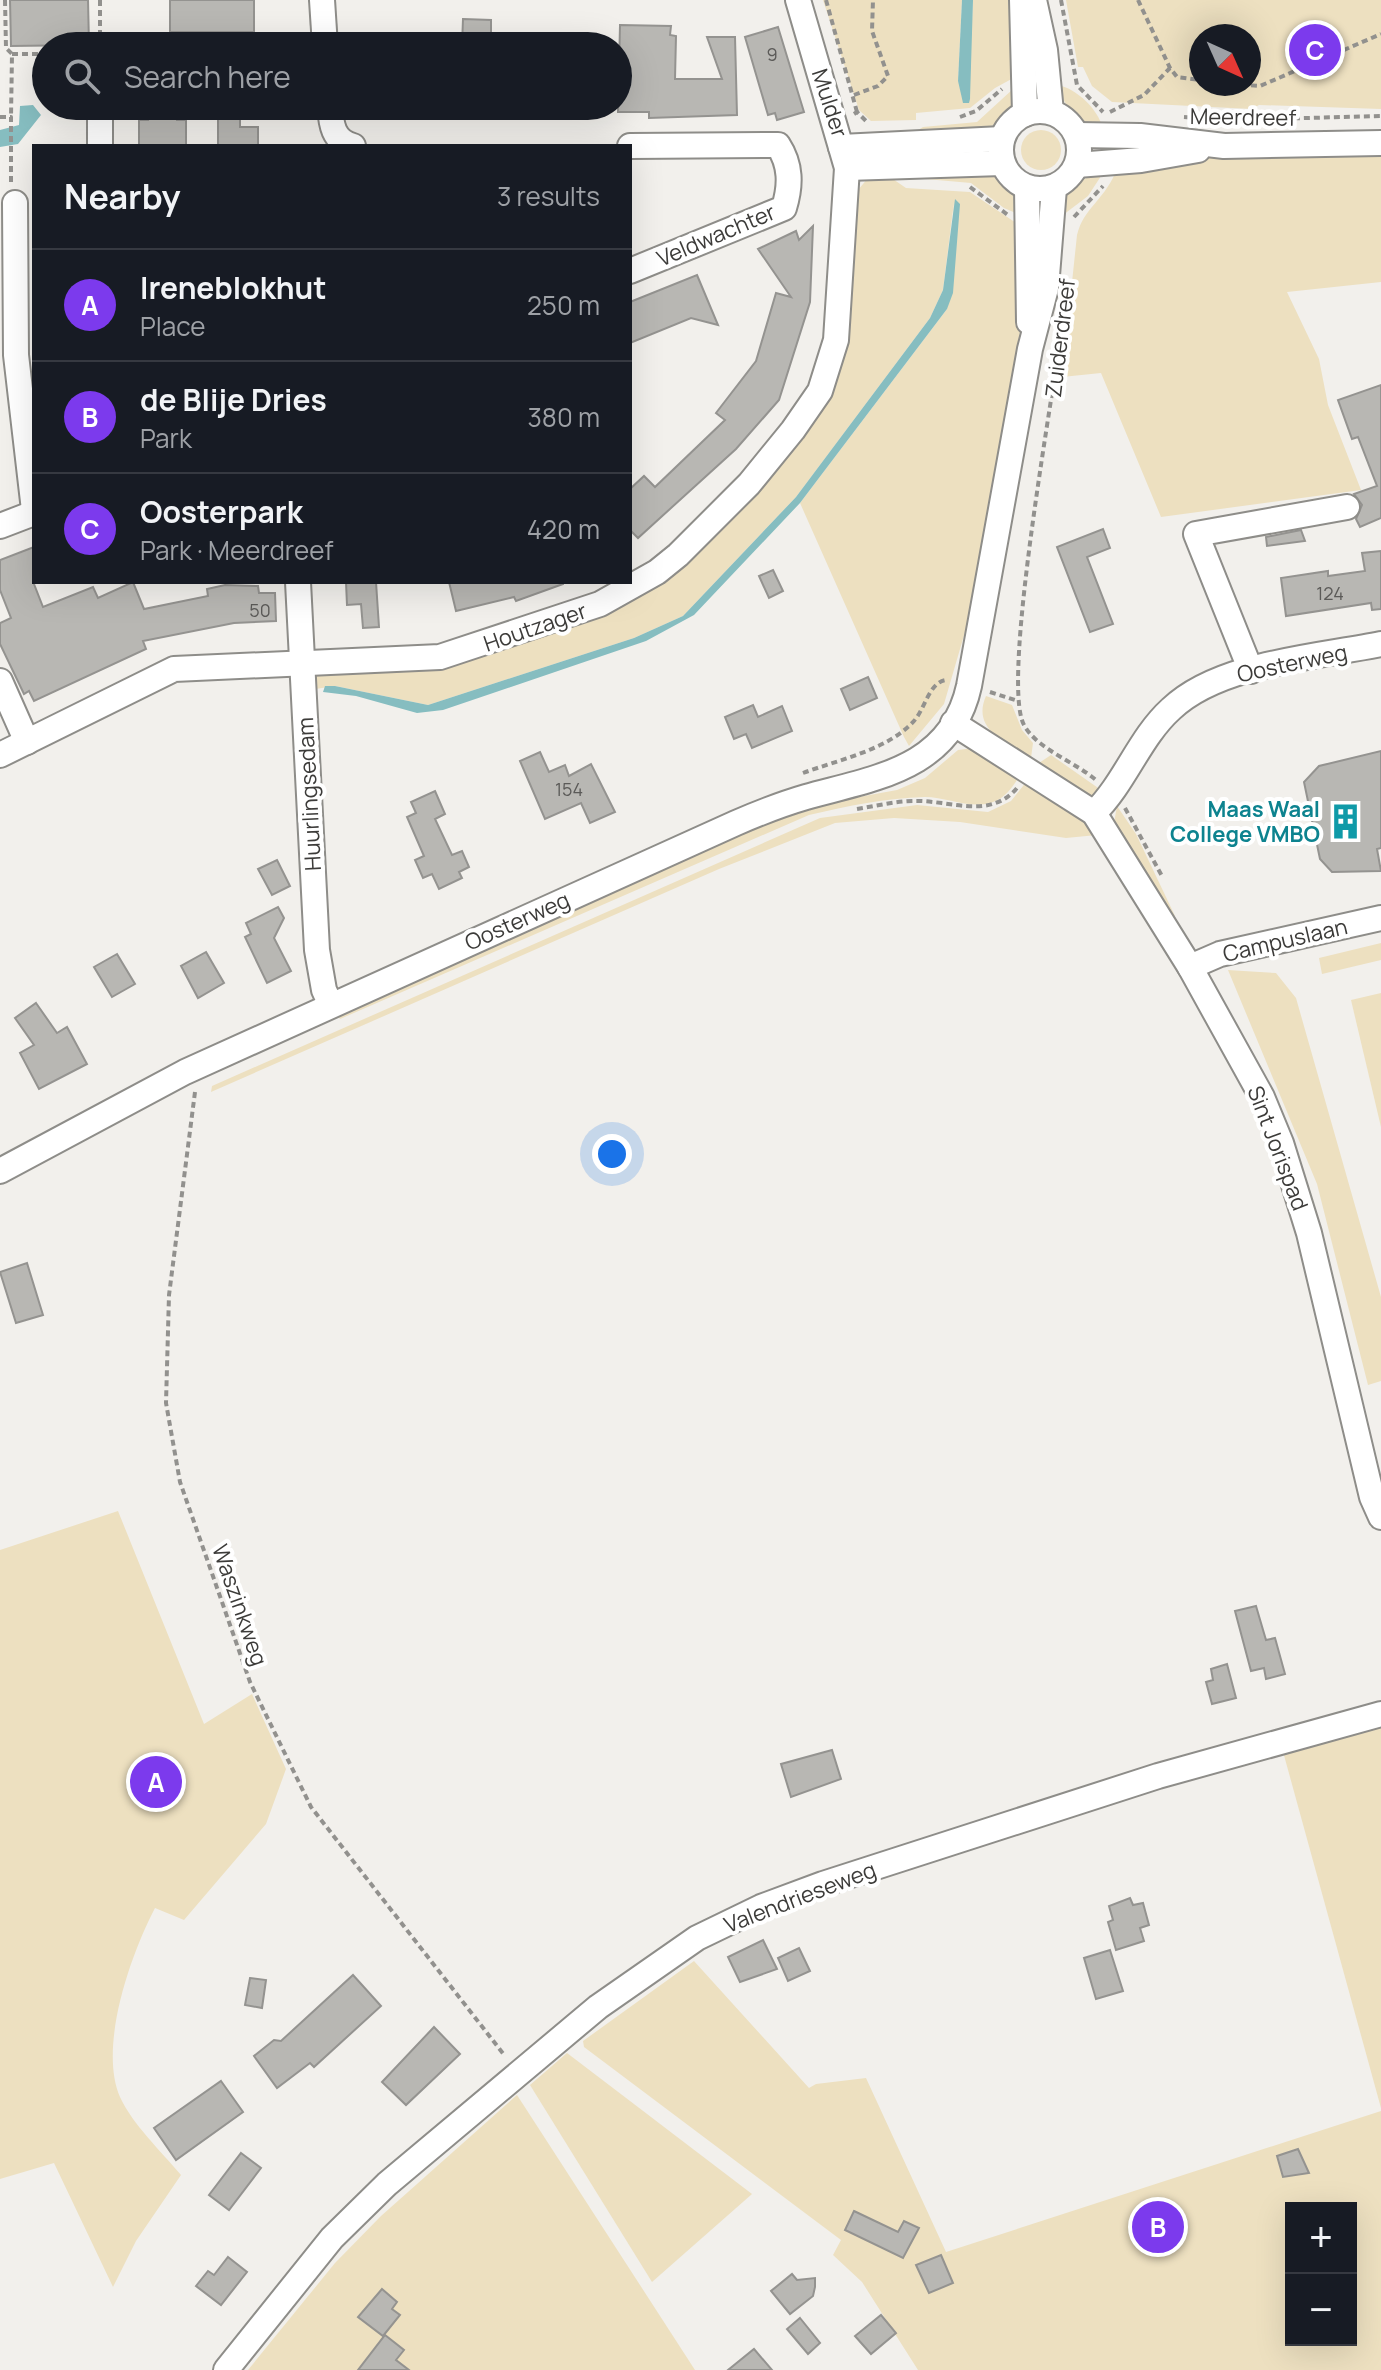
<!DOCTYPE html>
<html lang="en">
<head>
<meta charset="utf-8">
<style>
	body { margin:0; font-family:Manrope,sans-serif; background:#20242c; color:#f1f3f6 }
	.controls { position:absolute; right:24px; bottom:24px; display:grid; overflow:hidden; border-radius:0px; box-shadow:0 8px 32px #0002 }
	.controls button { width:72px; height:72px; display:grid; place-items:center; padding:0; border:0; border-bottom:2px solid #363941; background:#171b24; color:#f1f3f6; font:40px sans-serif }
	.compass { position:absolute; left:1189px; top:24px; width:72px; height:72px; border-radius:50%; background:#171b24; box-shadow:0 8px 32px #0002; rotate:135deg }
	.you { position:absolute; left:612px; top:1154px; width:28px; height:28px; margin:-20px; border:6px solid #fff; border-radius:50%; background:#1a73e8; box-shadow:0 0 0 12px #1a73e833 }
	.badge { display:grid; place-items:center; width:52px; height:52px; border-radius:50%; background:#7c3aed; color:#fff; font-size:26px; font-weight:700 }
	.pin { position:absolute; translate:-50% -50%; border:4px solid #fff; box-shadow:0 2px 8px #0006 }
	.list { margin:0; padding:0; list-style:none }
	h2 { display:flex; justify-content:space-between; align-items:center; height:104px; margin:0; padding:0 32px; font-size:34px }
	h2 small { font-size:26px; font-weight:400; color:#9ea1a6 }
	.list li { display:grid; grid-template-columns:52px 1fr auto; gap:24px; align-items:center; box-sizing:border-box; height:112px; padding:0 32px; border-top:2px solid #363941 }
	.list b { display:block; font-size:30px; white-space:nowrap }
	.list p { margin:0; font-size:26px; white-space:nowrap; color:#9ea1a6 }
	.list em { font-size:26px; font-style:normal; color:#9ea1a6 }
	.icon { flex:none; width:44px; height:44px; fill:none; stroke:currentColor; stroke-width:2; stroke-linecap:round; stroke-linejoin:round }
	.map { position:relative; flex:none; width:1381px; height:2370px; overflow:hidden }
	.search { position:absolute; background:#171b24; box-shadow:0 8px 32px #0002; left:32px; top:32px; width:600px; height:88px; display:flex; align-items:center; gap:20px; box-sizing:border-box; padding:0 28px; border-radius:44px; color:#9ea1a6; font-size:30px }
	.panel { position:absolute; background:#171b24; box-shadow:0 8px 32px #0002; left:32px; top:144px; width:600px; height:440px; border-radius:0px }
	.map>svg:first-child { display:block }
	.green { fill:#ede0c0; fill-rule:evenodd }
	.water { fill:#86bdc0 }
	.building { fill:#b8b7b3; stroke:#949390; stroke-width:2 }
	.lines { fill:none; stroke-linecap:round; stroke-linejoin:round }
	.minor-casing { stroke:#8e8d89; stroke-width:28 }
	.path { stroke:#92918e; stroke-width:4; stroke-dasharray:6 4; stroke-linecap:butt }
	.minor { stroke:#fff; stroke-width:24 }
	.labels { text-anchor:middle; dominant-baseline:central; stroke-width:8; stroke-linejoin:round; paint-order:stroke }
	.number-label { font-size:18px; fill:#5b5a58 }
	.street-label { font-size:22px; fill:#3c3b39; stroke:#fff }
	.culture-label { font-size:22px; font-weight:bold; fill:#0d838f; stroke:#fff; text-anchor:end }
</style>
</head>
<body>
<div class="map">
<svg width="1381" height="2370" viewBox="0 0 1381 2370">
	<rect width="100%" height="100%" fill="#f2f0ec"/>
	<!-- green -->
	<g class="green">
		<polygon points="823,0 962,0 958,81 968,101 973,0 1014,0 1017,76 995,88 970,108 916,113 916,120 871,121 859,110"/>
		<path d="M1066,0H1381V109L1259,105L1252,109L1112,102L1092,86L1083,67H1078ZM1201,36H1249V84H1201Z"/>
		<path d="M1058,85C1077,89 1098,109 1103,129C1079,122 1064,109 1058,85Z"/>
		<path d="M1013,89C1020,140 946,132 913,133L923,127L977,122Z"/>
		<circle cx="1041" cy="150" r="20"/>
		<path d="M1229,154H1381V282L1287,292L1319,359L1328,405L1361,490L1161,517L1101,373L1062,377L1077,235C1083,208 1107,198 1117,168Z"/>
		<polygon points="990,173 1012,192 1018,214 1004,208 971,183 903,177"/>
		<path d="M1103,173L1088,196L1063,215C1062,191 1079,177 1103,173Z"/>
		<polygon points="890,177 906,188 970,192 1019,225 1020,344 967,625 944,704 909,746 904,737 800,503 947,309 954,202 943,290 930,318 796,497 683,616 634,638 428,705 335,686 309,690 314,673 425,665 618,605 812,420 858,190 868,178"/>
		<path d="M986,696L1012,705L1022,730L1033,743L1031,758C1007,743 971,730 986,696Z"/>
		<path d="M973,748L1019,777C1012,788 1005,798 993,802C972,810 947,797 925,797C886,798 848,806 809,815L340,1019L336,1011L760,823L815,805L897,790L925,778L958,750Z"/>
		<polygon points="1051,755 1101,790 1089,797 1039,763"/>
		<polygon points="1027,781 1070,808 1097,835 1066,838 960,822 894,818 835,823 719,869 211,1092 212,1086 820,818 917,805 988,812 1011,801"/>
		<polygon points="1117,806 1136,834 1175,916 1173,918 1114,823"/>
		<polygon points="1381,943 1381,960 1322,974 1319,958"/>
		<polygon points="1228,970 1276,973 1296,998 1381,1297 1381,1381 1368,1385 1317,1184"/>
		<polygon points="1381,993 1381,1127 1351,1000"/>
		<path d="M118,1511L204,1724L252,1694L286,1769L266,1824L184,1920L155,1908C131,1954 98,2046 120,2097C133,2125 161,2151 181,2175L136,2241L113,2287L54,2163L0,2179V1550Z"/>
		<polygon points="1381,1722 1381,2108 1282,1748"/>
		<path d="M694,1961L809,2088L816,2084L866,2078L946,2252L1381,2111V2370H918L862,2282L833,2255L841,2240L584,2047L583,2041ZM1291,2208H1351V2340H1291Z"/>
		<polygon points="567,2053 752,2194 652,2282 530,2085"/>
		<polygon points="517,2095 695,2370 248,2370 335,2263 381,2216"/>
	</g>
	<!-- water -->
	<g class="water">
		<polygon points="962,0 973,0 970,99 969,103 963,103 958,81"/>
		<polygon points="33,105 41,115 18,144 0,147 0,130 19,125 20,106"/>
		<polygon points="955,199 960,204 953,293 947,309 800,503 694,615 646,641 443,710 417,713 356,696 323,692 325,686 335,686 428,705 634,638 683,616 796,497 930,318 943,290"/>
	</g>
	<!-- building -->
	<g class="building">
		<polygon points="10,0 88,0 89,45 11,46"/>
		<rect x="170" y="0" width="84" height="32"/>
		<polygon points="463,19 491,20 491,46 462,46"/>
		<polygon points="620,25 671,26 670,35 676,36 675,79 722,79 707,37 735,37 737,115 649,118 649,112 618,112"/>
		<polygon points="778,27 804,112 777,120 775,113 768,115 745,37"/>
		<polygon points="218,106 240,106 240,127 258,127 258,146 218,146"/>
		<polygon points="148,110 177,110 177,120 186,120 186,146 139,146 139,120 148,120"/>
		<polygon points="813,226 810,302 779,400 736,449 638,538 630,530 630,489 644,476 655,487 725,420 716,413 756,361 776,293 791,297 758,249 796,231 799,240"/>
		<polygon points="697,275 718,325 691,318 630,343 630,302"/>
		<polygon points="1381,385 1381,518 1360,527 1356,519 1362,505 1354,494 1377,486 1358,437 1352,439 1338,400"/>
		<polygon points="1103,529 1110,548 1087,557 1113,624 1090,632 1057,547"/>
		<polygon points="1301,530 1305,541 1267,546 1266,537"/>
		<polygon points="34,547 34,584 43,607 93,587 98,598 133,582 144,609 208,596 207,589 225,585 258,586 259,593 275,593 276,621 234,623 143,641 146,649 34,701 29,691 24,694 0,644 0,623 11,618 0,590 0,560"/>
		<polygon points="1381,551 1381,609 1372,610 1371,603 1286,616 1281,578 1328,571 1328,576 1365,571 1362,553"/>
		<polygon points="773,570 783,591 769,598 759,576"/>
		<polygon points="346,582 376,582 379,627 363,628 361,604 347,605"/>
		<polygon points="449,582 563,582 563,584 516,601 514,597 456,611"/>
		<polygon points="868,677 877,698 850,710 841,689"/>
		<polygon points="753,705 758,717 782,706 792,731 752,748 746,734 734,739 725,717"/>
		<polygon points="1381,751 1381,848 1377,849 1381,871 1332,872 1320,859 1304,782 1319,766"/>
		<polygon points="540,752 549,772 565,765 569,776 591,764 615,812 590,823 581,803 545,819 520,761"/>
		<polygon points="435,791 445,814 435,819 452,855 462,851 469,867 459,872 462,878 439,889 432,874 423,878 415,860 424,856 407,817 416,813 411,802"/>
		<polygon points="277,860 290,886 272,895 258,869"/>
		<polygon points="278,907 284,918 274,938 291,971 267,983 245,937 251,934 246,923"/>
		<polygon points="206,952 224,983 198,998 181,966"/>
		<polygon points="117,954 135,984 112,997 94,967"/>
		<polygon points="36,1003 57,1033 67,1027 87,1064 39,1089 20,1053 34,1045 15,1018"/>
		<polygon points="27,1263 43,1315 16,1323 0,1272"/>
		<polygon points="1256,1606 1266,1640 1275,1638 1285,1674 1266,1679 1264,1668 1251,1671 1235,1611"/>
		<polygon points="1227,1664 1236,1698 1212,1704 1206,1682 1213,1680 1211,1669"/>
		<polygon points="832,1750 841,1779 791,1797 781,1764"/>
		<polygon points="139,1762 178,1767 174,1797 134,1791"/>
		<polygon points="1130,1898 1133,1905 1143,1903 1149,1925 1140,1928 1144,1941 1116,1950 1108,1922 1113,1920 1109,1906"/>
		<polygon points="763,1940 777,1969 740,1982 728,1957"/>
		<polygon points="799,1948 810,1971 788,1981 778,1958"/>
		<polygon points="1110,1950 1123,1991 1096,1999 1084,1958"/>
		<polygon points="353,1975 381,2006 314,2067 310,2063 277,2088 254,2056 274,2040 281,2041"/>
		<polygon points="250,1978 266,1980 262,2008 245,2005"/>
		<polygon points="434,2027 460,2054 406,2105 382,2082"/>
		<polygon points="221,2081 243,2112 176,2160 154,2128"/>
		<polygon points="1298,2149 1309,2173 1283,2177 1277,2156"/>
		<polygon points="241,2153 261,2168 229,2210 209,2195"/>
		<polygon points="854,2211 898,2232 904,2221 919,2228 903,2258 845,2230"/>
		<polygon points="941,2255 953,2283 929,2293 916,2265"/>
		<polygon points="228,2257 247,2272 221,2305 196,2286 208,2271 214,2275"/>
		<polygon points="792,2274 797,2280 815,2278 815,2287 813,2296 790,2314 771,2291"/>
		<polygon points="382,2289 397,2302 392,2309 400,2315 383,2336 358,2317"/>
		<polygon points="881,2315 896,2333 871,2354 855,2336"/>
		<polygon points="800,2318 820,2343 808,2354 787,2329"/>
		<polygon points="385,2335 404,2350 396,2360 409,2370 358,2370"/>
		<polygon points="754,2349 772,2370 728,2370"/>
	</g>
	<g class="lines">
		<defs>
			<g id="minor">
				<polyline points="322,0 325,46"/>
				<polyline points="1022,0 1025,114"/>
				<polyline points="1034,0 1045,50 1051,112"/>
				<polyline points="100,106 100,146"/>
				<path d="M330,106C331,124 333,141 353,146"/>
				<circle cx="1040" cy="150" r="39"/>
				<polyline points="1077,135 1140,136 1224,146 1381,143"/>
				<path d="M630,146L778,145C791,165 791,185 784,208L630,271"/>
				<polyline points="841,147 1002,139"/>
				<polyline points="1077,165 1141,160 1198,150"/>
				<polyline points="847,168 1002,163"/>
				<polyline points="1027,188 1029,322"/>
				<polyline points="15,203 16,355 34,510"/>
				<polyline points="0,526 34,513"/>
				<polyline points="298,582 317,950 324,990 330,1003"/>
				<polyline points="1251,671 1196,534 1347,507"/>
				<polyline points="0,681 27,742"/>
				<polyline points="953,723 1094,813 1190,967 1262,1097 1281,1143 1309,1233 1372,1497 1381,1517"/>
				<polyline points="0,755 174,669 440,657 600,604 657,572 678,555 749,484 793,430 820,391 836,340 847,168 798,0"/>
				<path d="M1094,813C1125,783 1139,738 1171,709C1219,663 1317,657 1381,644"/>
				<polyline points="1190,967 1220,954 1381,918"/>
				<path d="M0,1171L185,1072L736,823C759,813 782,804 806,797C874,778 951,769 969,686L1030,349L1046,288L1054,188"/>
				<polyline points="226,2370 332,2238 387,2184 598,2007 697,1938 761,1907 823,1884 1158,1776 1381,1714"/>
			</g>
		</defs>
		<!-- minor casing -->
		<use href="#minor" class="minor-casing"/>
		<!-- path -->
		<g class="path">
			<polyline points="5,0 6,48 12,54 11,117"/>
			<polyline points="826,0 857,112"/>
			<polyline points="1061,0 1077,85 1103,112"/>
			<polyline points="1138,0 1170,68 1177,77 1201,80"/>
			<polyline points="100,46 100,0"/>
			<polyline points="12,54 46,54"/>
			<polyline points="1231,84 1260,86 1381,34"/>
			<polyline points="854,95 878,86 888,76 872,31 873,0"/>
			<polyline points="1110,112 1144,95 1170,68"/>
			<polyline points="854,114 857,112 868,123"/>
			<polyline points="0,117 11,117 11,184"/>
			<polyline points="960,117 976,111 1002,89"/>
			<polyline points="1184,117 1231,120 1381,116"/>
			<polyline points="970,187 1008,215"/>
			<polyline points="1074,217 1103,186"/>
			<path d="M1064,313C1056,381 1000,681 1024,725C1037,749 1075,762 1096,780"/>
			<polyline points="990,692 1018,701"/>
			<path d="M803,773C838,760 887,750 913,722C925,710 929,681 947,680"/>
			<polyline points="1125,808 1163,878"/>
			<path d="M857,809C876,806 896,801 914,801C950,800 990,820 1017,788"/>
			<polyline points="195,1092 169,1295 166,1403 180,1482 250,1682 311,1807 505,2056"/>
		</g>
		<!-- minor -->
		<use href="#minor" class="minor"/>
	</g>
	<!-- icons -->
	<defs>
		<symbol id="building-bare" viewBox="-9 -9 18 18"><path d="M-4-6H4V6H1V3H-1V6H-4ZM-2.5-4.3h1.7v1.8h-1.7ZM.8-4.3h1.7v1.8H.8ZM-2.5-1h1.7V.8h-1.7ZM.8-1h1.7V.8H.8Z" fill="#0f9aa8" stroke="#fff" stroke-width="2.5" paint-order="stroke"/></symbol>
	</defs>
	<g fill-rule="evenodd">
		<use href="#building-bare" x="1320" y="796" width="51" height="51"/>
	</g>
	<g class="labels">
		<!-- number labels -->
		<g class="number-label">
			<text x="772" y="54">9</text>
			<text x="1330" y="593">124</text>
			<text x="260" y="610">50</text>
			<text x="569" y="789">154</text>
		</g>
		<!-- street labels -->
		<g class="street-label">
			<text transform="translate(830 103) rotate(72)">Mulder</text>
			<text transform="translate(1243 117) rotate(1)">Meerdreef</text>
			<text transform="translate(716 235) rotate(-23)">Veldwachter</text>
			<text transform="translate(1060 338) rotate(-83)">Zuiderdreef</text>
			<text transform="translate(535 627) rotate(-19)">Houtzager</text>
			<text transform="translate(1292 663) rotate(-12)">Oosterweg</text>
			<text transform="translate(309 794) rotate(-93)">Huurlingsedam</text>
			<text transform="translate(517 921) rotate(-24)">Oosterweg</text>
			<text transform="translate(1285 940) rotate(-13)">Campuslaan</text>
			<text transform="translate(1278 1148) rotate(69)">Sint Jorispad</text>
			<text transform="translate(240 1605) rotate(71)">Waszinkweg</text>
			<text transform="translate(800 1897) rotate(-21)">Valendrieseweg</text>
		</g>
		<!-- culture labels -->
		<g class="culture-label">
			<text x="1320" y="809">Maas Waal<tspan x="1320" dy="25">College VMBO</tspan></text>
		</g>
	</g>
</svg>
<div class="controls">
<button>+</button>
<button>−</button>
</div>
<svg class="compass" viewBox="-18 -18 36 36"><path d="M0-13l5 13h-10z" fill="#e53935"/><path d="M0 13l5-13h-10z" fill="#9ea1a6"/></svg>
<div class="you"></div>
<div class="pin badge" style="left:156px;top:1782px">A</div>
<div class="pin badge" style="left:1158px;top:2227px">B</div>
<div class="pin badge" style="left:1315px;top:50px">C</div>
<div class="search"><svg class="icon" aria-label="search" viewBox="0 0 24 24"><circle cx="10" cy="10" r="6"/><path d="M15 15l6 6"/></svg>Search here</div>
<section class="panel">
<h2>Nearby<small>3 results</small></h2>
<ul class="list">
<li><span class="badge">A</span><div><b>Ireneblokhut</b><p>Place</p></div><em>250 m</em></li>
<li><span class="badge">B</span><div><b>de Blije Dries</b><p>Park</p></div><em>380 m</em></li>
<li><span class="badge">C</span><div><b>Oosterpark</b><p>Park · Meerdreef</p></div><em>420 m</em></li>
</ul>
</section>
</div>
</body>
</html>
